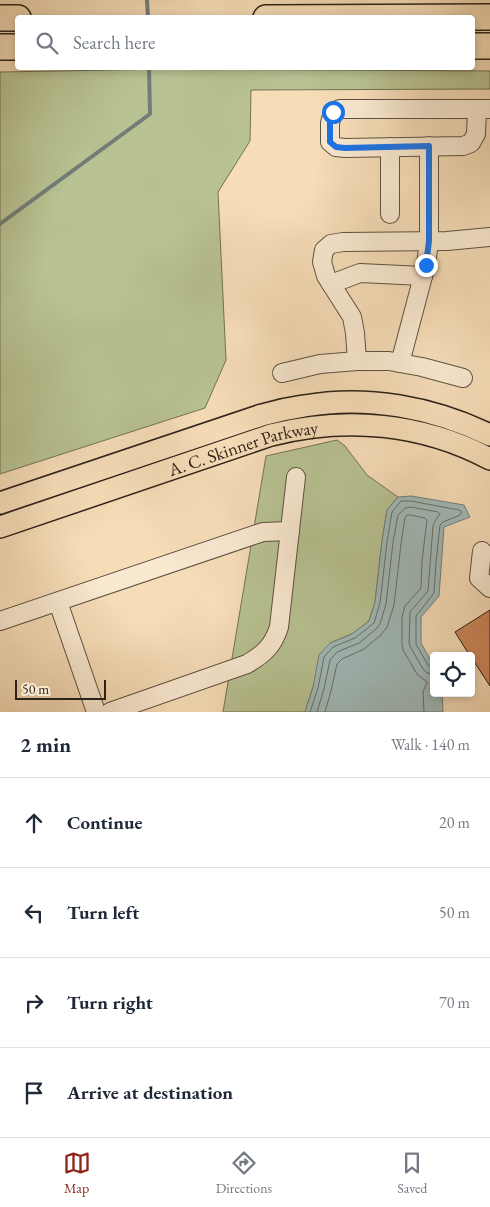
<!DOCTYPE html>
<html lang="en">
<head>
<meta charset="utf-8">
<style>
	body { margin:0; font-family:"EB Garamond",serif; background:#f6f6f7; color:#1f2937 }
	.controls { position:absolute; right:15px; bottom:15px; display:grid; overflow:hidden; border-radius:5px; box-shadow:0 2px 8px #0003 }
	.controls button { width:45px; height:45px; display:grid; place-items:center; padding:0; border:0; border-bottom:1px solid #e0e1e3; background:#fff; color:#1f2937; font:25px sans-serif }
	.scale { position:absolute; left:15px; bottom:12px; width:91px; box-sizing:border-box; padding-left:5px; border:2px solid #2c2218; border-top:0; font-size:14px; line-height:18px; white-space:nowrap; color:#2c2218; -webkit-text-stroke:4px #f9e9d1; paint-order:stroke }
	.stop { position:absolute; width:15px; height:15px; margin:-11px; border:4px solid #1a73e8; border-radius:50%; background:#fff }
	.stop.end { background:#1a73e8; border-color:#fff; box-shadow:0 1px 5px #0008 }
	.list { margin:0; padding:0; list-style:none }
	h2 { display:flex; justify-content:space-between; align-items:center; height:65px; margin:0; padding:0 20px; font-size:21px }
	h2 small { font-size:16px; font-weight:400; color:#747a83 }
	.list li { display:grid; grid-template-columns:32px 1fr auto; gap:15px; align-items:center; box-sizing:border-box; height:90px; padding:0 20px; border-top:1px solid #e0e1e3 }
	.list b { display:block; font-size:19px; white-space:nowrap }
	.list em { font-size:16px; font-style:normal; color:#747a83 }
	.icon { flex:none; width:28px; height:28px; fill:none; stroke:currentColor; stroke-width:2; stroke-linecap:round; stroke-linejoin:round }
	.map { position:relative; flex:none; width:490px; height:712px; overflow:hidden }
	.search { position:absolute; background:#fff; box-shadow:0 2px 8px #0003; left:15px; right:15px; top:15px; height:55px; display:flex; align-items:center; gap:12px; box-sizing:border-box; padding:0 18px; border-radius:5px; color:#747a83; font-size:19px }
	.sheet { height:425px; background:#fff }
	nav { display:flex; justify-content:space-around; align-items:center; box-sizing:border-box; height:70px; border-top:1px solid #e0e1e3; background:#fff; font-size:14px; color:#747a83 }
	nav a { display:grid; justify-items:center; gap:2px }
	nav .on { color:#8f2418 }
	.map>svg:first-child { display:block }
	.green { fill:#b8c292; stroke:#727255 }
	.water { fill:#a0bab9; stroke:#727d79 }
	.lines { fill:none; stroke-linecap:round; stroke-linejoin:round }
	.shore { stroke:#666e68; stroke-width:1 }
	.stream { stroke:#727d79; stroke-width:4 }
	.building { fill:#cb885b; stroke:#2c2218 }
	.minor-casing { stroke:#5e5140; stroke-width:20 }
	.major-casing { stroke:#2c2218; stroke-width:24 }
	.highway-casing { stroke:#2c2218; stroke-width:28 }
	.minor { stroke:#f9e9d1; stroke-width:18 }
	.major { stroke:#f6ddb8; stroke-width:21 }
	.highway { stroke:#f6ddb8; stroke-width:25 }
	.route { stroke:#1a73e8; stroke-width:6 }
	.labels { text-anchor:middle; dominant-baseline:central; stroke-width:4.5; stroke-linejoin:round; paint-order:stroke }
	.street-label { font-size:18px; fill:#2c2218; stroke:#f9e9d1 }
</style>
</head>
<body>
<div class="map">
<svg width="490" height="712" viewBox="0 0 490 712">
	<rect width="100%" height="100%" fill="#f6ddb8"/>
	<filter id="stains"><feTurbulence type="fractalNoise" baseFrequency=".004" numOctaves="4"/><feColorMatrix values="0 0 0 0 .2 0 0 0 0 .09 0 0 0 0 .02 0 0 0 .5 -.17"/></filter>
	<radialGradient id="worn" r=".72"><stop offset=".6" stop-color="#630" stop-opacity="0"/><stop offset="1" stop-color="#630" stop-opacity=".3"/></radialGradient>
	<!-- green -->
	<g class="green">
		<polygon points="167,69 490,71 490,89 251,90 250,141 218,192 226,360 205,408 0,474 0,72"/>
		<polygon points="337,440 345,446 367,475 398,497 387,510 382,541 375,602 369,621 352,634 330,643 313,687 305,712 223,712 266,456"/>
	</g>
	<!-- water -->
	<polygon class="water" points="411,496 464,505 470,517 444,527 439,596 421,617 421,643 434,666 434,693 442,693 443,712 305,712 313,687 319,655 330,643 352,634 369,621 375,602 382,541 387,510 398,497"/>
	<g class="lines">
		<!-- shore -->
		<g class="shore">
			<polyline points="310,712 318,688 324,657 333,647 355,638 374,623 380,603 387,542 392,512 401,501 411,501 459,510 462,512 460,515 443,522 440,525 436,562 434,593 416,616 416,644 428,665 431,667 434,667"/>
			<polyline points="317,712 324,689 330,660 337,652 359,643 376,629 380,624 386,604 393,542 398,515 405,508 411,507 438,512 440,514 435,521 433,526 428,591 410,612 409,643 411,648 423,669 427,673 434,674"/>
			<polyline points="325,712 331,691 337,664 342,659 364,649 381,635 387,627 394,605 401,544 405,518 407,515 410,515 425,518 427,520 422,561 421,588 405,606 402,617 402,644 403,650 417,674 427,682 423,692 424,712"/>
		</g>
		<!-- stream -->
		<g class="stream">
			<polyline points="147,0 148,18"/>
			<polyline points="0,224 150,114 149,68"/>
		</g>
	</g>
	<!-- building -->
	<polygon class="building" points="490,610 490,686 471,657 471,656 470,656 455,632"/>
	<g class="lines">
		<defs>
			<g id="minor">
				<polyline points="477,109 476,134 471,143 463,146 345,148 336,147 330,142 330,123 333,112 340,109 490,109"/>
				<polyline points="390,147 390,214"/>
				<polyline points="331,284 360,273 423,276"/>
				<polyline points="357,361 355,333 352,317 326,276 322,262 324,250 331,244 343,242 447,241 490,237"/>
				<polyline points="400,363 426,265 429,241 429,146"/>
				<polyline points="282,373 320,364 357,361 389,361 422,367 463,378"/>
				<polyline points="482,551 479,578 490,588"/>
				<polyline points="58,602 96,712"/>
				<polyline points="0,621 263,532 290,531"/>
				<path d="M110,712L247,664C264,654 273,646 279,627L296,477"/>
			</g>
			<g id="major">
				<path d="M0,503L262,415C276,411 290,408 304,406C367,395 432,407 490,435"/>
				<path id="s1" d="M0,527L271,435C346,416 422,423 490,459"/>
			</g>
			<g id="highway">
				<polyline points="0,18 18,18"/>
				<polyline points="266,18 490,17"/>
				<polyline points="472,46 490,46"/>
				<polyline points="0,47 18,47"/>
			</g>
		</defs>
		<!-- minor casing -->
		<use href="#minor" class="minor-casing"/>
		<!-- major casing -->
		<use href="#major" class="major-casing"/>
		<!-- highway casing -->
		<use href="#highway" class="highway-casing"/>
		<!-- minor -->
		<use href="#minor" class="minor"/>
		<!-- major -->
		<use href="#major" class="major"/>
		<!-- highway -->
		<use href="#highway" class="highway"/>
	</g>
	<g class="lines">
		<!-- route -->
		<polyline class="route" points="333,112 330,123 330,142 336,147 345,148 429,146 429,241 426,265"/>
	</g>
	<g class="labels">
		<!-- street labels -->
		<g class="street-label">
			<text stroke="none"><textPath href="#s1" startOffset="256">A. C. Skinner Parkway</textPath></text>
		</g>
	</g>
	<rect width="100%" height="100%" filter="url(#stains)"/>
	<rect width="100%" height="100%" fill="url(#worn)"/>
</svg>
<div class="controls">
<button><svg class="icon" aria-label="locate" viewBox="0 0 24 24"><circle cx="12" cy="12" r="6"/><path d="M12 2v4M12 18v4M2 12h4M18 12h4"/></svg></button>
</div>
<div class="scale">50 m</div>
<div class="stop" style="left:333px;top:112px"></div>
<div class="stop end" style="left:426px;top:265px"></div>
<div class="search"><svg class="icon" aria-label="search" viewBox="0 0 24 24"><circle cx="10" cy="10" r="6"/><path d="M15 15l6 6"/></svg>Search here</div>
</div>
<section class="sheet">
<h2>2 min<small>Walk · 140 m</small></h2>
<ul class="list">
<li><svg class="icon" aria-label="ahead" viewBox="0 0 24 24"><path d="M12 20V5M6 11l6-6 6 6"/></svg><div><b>Continue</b></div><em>20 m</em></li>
<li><svg class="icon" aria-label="left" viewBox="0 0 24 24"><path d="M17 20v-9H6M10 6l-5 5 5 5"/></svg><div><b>Turn left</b></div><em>50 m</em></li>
<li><svg class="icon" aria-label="right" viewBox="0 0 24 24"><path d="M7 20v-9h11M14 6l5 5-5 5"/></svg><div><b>Turn right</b></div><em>70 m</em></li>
<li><svg class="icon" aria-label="arrive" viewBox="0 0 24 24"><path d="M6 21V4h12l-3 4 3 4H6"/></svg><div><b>Arrive at destination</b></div></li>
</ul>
</section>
<nav>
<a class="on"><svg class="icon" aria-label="map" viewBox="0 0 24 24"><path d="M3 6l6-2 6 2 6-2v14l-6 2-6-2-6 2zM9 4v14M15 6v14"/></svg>Map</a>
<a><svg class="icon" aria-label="directions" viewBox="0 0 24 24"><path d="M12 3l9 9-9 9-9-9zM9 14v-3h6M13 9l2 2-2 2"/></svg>Directions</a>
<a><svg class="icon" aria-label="saved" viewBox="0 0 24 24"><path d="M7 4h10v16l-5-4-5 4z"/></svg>Saved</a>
</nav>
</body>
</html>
